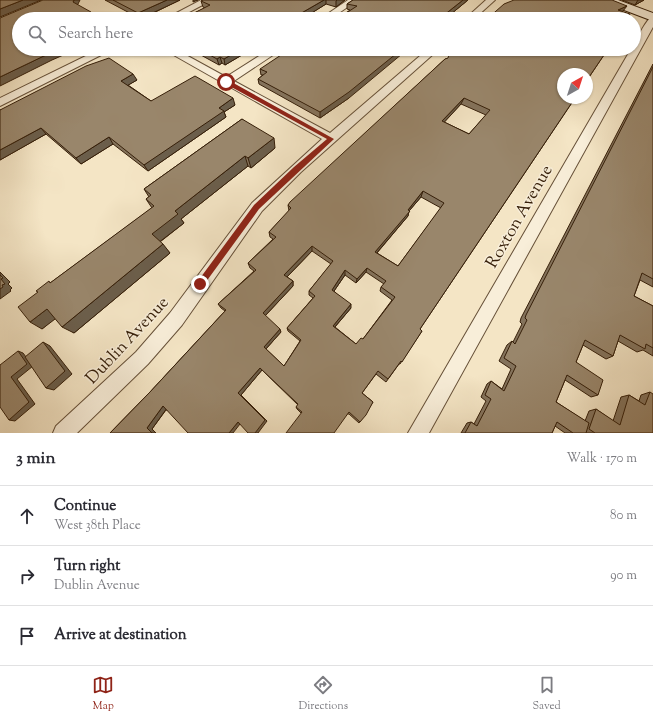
<!DOCTYPE html>
<html lang="en">
<head>
<meta charset="utf-8">
<style>
	body { margin:0; font-family:"Sorts Mill Goudy",serif; background:#f2f2f3; color:#2b2b33 }
	.compass { position:absolute; left:557px; top:68px; width:36px; height:36px; border-radius:50%; background:#fff; box-shadow:0 1px 3px #0004; rotate:39deg }
	.stop { position:absolute; width:12px; height:12px; margin:-9px; border:3px solid #8f2418; border-radius:50%; background:#fff }
	.stop.end { background:#8f2418; border-color:#fff; box-shadow:0 1px 4px #0008 }
	.list { margin:0; padding:0; list-style:none }
	h2 { display:flex; justify-content:space-between; align-items:center; height:52px; margin:0; padding:0 16px; font-size:17px }
	h2 small { font-size:13px; font-weight:400; color:#7c7c81 }
	.list li { display:grid; grid-template-columns:26px 1fr auto; gap:12px; align-items:center; box-sizing:border-box; height:60px; padding:0 16px; border-top:1px solid #e1e1e2 }
	.list b { display:block; font-size:15px; white-space:nowrap }
	.list p { margin:0; font-size:13px; white-space:nowrap; color:#7c7c81 }
	.list em { font-size:13px; font-style:normal; color:#7c7c81 }
	.icon { flex:none; width:22px; height:22px; fill:none; stroke:currentColor; stroke-width:2; stroke-linecap:round; stroke-linejoin:round }
	.map { position:relative; flex:none; width:653px; height:433px; overflow:hidden }
	.search { position:absolute; background:#fff; box-shadow:0 1px 3px #0004; left:12px; right:12px; top:12px; height:44px; display:flex; align-items:center; gap:10px; box-sizing:border-box; padding:0 14px; border-radius:22px; color:#7c7c81; font-size:15px }
	.sheet { height:232px; background:#fff }
	nav { display:flex; justify-content:space-around; align-items:center; box-sizing:border-box; height:56px; border-top:1px solid #e1e1e2; background:#fff; font-size:11px; color:#7c7c81 }
	nav a { display:grid; justify-items:center; gap:2px }
	nav .on { color:#8f2418 }
	.map>svg:first-child { display:block }
	.lines { fill:none; stroke-linecap:round; stroke-linejoin:round }
	.street-casing { stroke:#665038; stroke-width:2 }
	.secondary-casing { stroke:#361f09; stroke-width:2 }
	.street { fill:#f8eed9; fill-rule:evenodd }
	.secondary { fill:#f8eed9; fill-rule:evenodd }
	.wall { fill:#84735c; stroke:#361f09; fill-rule:evenodd }
	.shaded-wall { fill:#6b5e4b; stroke:#361f09 }
	.building { fill:#99866b; stroke:#361f09; fill-rule:evenodd }
	.route { fill:#8f2418 }
	.labels { text-anchor:middle; dominant-baseline:central; stroke-width:3; stroke-linejoin:round; paint-order:stroke }
	.street-label { font-size:17px; fill:#361f09; stroke:#f8eed9 }
</style>
</head>
<body>
<div class="map">
<svg width="653" height="433" viewBox="0 0 653 433">
	<rect width="100%" height="100%" fill="#f4e5c5"/>
	<filter id="stains"><feTurbulence type="fractalNoise" baseFrequency=".005" numOctaves="4"/><feColorMatrix values="0 0 0 0 .2 0 0 0 0 .09 0 0 0 0 .02 0 0 0 .5 -.17"/></filter>
	<radialGradient id="worn" r=".72"><stop offset=".6" stop-color="#630" stop-opacity="0"/><stop offset="1" stop-color="#630" stop-opacity=".3"/></radialGradient>
	<g class="lines">
		<defs>
			<g id="street">
				<polygon points="201,0 212,0 176,19 165,19"/>
				<polygon points="348,0 358,0 330,19 320,19"/>
				<polygon points="486,0 495,0 474,19 465,19"/>
				<path d="M653,16V27L429,433H408L631,49H634C634,42 647,18 653,16Z"/>
				<polygon points="100,49 113,49 0,106 0,98"/>
				<polygon points="163,49 175,49 226,77 270,49 282,49 234,81 330,133 428,49 439,49 301,172 262,211 182,325 148,364 77,433 53,433 56,426 136,352 170,313 252,203 322,139"/>
			</g>
			<polygon id="secondary" points="601,0 618,0 653,13 653,21 603,2"/>
		</defs>
		<!-- street casing -->
		<use href="#street" class="street-casing"/>
		<!-- secondary casing -->
		<use href="#secondary" class="secondary-casing"/>
		<!-- street -->
		<use href="#street" class="street"/>
		<!-- secondary -->
		<use href="#secondary" class="secondary"/>
	</g>
	<!-- wall -->
	<g class="wall">
		<polygon points="105,0 180,0 141,19"/>
		<polygon points="203,0 345,0 336,7 326,4 302,19 182,19 205,8 203,7 201,1"/>
		<polygon points="353,0 468,0 445,19 337,19 350,10 347,9 347,4"/>
		<polygon points="622,0 644,0 635,5"/>
		<polygon points="190,49 252,49 225,65 222,63 219,65"/>
		<path d="M608,49L420,329L422,331L400,364H399L386,382L376,374L362,393L373,402L359,423L349,414L301,413L297,409L296,407L298,405L262,370L241,395L267,421L240,424L166,410L152,429L156,433H110L150,392L225,311L221,308L218,304L254,271L250,268L248,263L273,239L270,237L269,232L289,211L288,205L445,59ZM461,104L486,115L469,134L444,122ZM421,197L441,208L398,266L377,253L408,216L409,211ZM312,251L331,264L309,291V295L313,298L287,328L288,331L300,341L284,366L266,349L281,332L265,316L293,286V281L287,277ZM366,272L384,284L381,287L380,291L392,300L363,339L356,344L335,327L351,308L334,291L345,275L356,283Z"/>
		<polygon points="653,64 653,287 640,280 634,296 653,306 653,356 643,350 637,352 618,341 613,356 606,359 583,345 576,362 598,395 591,397 565,380 556,402 585,421 589,411 596,409 613,421 621,397 629,395 639,401 641,395 650,392 653,433 565,433 555,426 552,433 461,433 467,423 471,422 474,424 486,401 481,397 487,384 491,381 502,389 511,369 499,361 507,345 512,341 513,342 522,324 520,322 521,318"/>
		<polygon points="260,69 349,98 320,118 259,84 258,79 263,75 261,75"/>
		<polygon points="137,80 128,85 151,101 235,105 224,112 226,117 148,171 113,144 81,164 46,134 0,160 0,110"/>
		<polygon points="242,119 275,148 251,168 248,166 181,219 184,223 160,242 170,253 74,333 55,318 42,329 38,292 152,208 146,199 149,197 144,189"/>
	</g>
	<!-- shaded-wall -->
	<g class="shaded-wall">
		<polygon points="23,0 41,0 0,17 0,9"/>
		<polygon points="74,0 80,0 76,8 73,2"/>
		<polygon points="167,0 180,0 140,19 138,13"/>
		<polygon points="193,0 198,0 193,2"/>
		<polygon points="324,0 326,0 326,4 302,19 291,19"/>
		<polygon points="337,0 345,0 336,7 336,1"/>
		<polygon points="463,0 468,0 445,19 439,19"/>
		<polygon points="638,0 644,0 635,5"/>
		<polygon points="627,6 623,11 614,16 618,10"/>
		<polygon points="91,12 94,18 93,19 86,19"/>
		<polygon points="60,49 77,49 52,60 0,86 0,77 48,54"/>
		<polygon points="241,49 252,49 225,65 224,59"/>
		<polygon points="402,49 408,49 349,98 320,118 320,112"/>
		<polygon points="220,57 222,63 219,65 217,59"/>
		<polygon points="133,74 137,80 125,87 121,81"/>
		<polygon points="233,98 235,105 224,112 226,117 148,171 144,165 219,108"/>
		<polygon points="464,98 461,104 440,127 442,121"/>
		<polygon points="41,128 46,134 0,160 0,150"/>
		<polygon points="109,137 113,144 81,164 76,158"/>
		<polygon points="274,138 275,148 251,168 248,158"/>
		<polygon points="245,156 248,166 181,219 184,223 158,243 152,234 175,211"/>
		<polygon points="423,191 421,197 409,211 408,216 374,256 375,252"/>
		<polygon points="163,244 170,253 74,333 62,327"/>
		<polygon points="312,246 312,251 285,279 284,275"/>
		<polygon points="367,268 366,272 356,283 357,279"/>
		<polygon points="345,270 345,275 332,294 332,290"/>
		<polygon points="0,272 10,282 8,284 12,288 10,290 11,291 0,299 0,289 2,285 0,275"/>
		<polygon points="293,281 293,286 264,317 263,313"/>
		<polygon points="351,304 351,308 333,329 333,326"/>
		<polygon points="47,309 59,316 42,329 30,322"/>
		<polygon points="280,329 281,332 265,350 264,347"/>
		<polygon points="43,342 50,346 72,374 54,390 46,388"/>
		<polygon points="18,351 23,353 33,366 17,379 35,404 15,421 9,420 11,377"/>
		<polygon points="260,368 262,370 241,395 267,421 258,433 255,433 238,393"/>
		<polygon points="163,406 167,408 152,429 156,433 152,433 147,428"/>
		<polygon points="238,422 240,424 233,433 229,433"/>
	</g>
	<!-- building -->
	<g class="building">
		<polygon points="0,0 23,0 0,9"/>
		<polygon points="43,0 74,0 73,2 91,12 86,19 19,19 19,49 60,49 48,54 0,77 0,18"/>
		<polygon points="113,0 167,0 138,13"/>
		<polygon points="203,0 324,0 291,19 182,19 210,5 201,1"/>
		<polygon points="353,0 463,0 439,19 337,19 357,6 347,4"/>
		<polygon points="514,0 612,0 627,6 618,10 630,14 628,19 487,19 504,4"/>
		<polygon points="199,49 241,49 224,59 220,57 217,59"/>
		<polygon points="290,49 402,49 349,92 320,112 258,79 267,72 260,69"/>
		<path d="M453,49H608L587,80V74H563V98H575L420,329L422,331L402,362L401,361L388,379L378,371L362,393L373,402L366,415L360,422L349,412L334,433H286L302,412L296,407L298,404L260,368L238,393L265,420L255,433H248L238,422L229,433H188L163,406L147,428L152,433H110L150,392L226,310L218,304L256,270L248,263L276,237L269,232L291,208L288,205L290,202L445,59L448,58L450,51ZM464,98L490,110L469,134L442,121ZM423,191L444,203L398,266L375,252L410,211L408,210ZM312,246L333,261L309,291L315,296L287,328L301,340L284,366L264,347L280,329L263,313L293,281L284,275ZM367,268L386,281L381,287L395,297L363,339L361,338L356,344L333,326L351,304L332,290L345,270L357,279Z"/>
		<polygon points="109,58 133,74 121,81 151,101 195,76 233,98 219,108 224,111 144,165 109,137 76,158 41,128 0,150 0,110 86,66"/>
		<polygon points="653,67 653,279 642,273 634,296 653,306 653,348 646,344 645,349 620,335 613,356 585,340 576,362 603,380 598,395 567,375 556,402 589,423 586,433 573,433 557,422 552,433 465,433 471,422 477,426 491,399 485,395 491,381 504,391 516,366 504,358 512,341 515,344 527,320 525,318 526,315"/>
		<polygon points="242,119 274,138 248,158 245,156 175,211 178,214 152,234 163,244 62,327 47,309 30,322 18,307 38,292 36,291 49,281 50,283 154,206 146,199 151,195 144,189"/>
		<polygon points="0,275 3,278 1,279 5,284 2,285 3,287 0,289"/>
		<polygon points="43,342 65,371 46,388 25,357"/>
		<polygon points="18,351 27,364 11,377 29,402 9,420 0,407 0,365"/>
		<polygon points="650,392 653,394 653,433 595,433 589,429 596,409 620,425 629,395 645,405"/>
	</g>
	<!-- route -->
	<polygon class="route" points="224,80 228,80 334,139 259,209 203,286 200,287 198,286 198,281 254,205 294,167 327,139 224,83"/>
	<g class="labels">
		<!-- street labels -->
		<g class="street-label">
			<text transform="translate(520 217) rotate(-60)">Roxton Avenue</text>
			<text transform="translate(128 341) rotate(-47)">Dublin Avenue</text>
		</g>
	</g>
	<rect width="100%" height="100%" filter="url(#stains)"/>
	<rect width="100%" height="100%" fill="url(#worn)"/>
</svg>
<svg class="compass" viewBox="-18 -18 36 36"><path d="M0-13l5 13h-10z" fill="#e53935"/><path d="M0 13l5-13h-10z" fill="#7c7c81"/></svg>
<div class="stop" style="left:226px;top:82px"></div>
<div class="stop end" style="left:200px;top:284px"></div>
<div class="search"><svg class="icon" aria-label="search" viewBox="0 0 24 24"><circle cx="10" cy="10" r="6"/><path d="M15 15l6 6"/></svg>Search here</div>
</div>
<section class="sheet">
<h2>3 min<small>Walk · 170 m</small></h2>
<ul class="list">
<li><svg class="icon" aria-label="ahead" viewBox="0 0 24 24"><path d="M12 20V5M6 11l6-6 6 6"/></svg><div><b>Continue</b><p>West 38th Place</p></div><em>80 m</em></li>
<li><svg class="icon" aria-label="right" viewBox="0 0 24 24"><path d="M7 20v-9h11M14 6l5 5-5 5"/></svg><div><b>Turn right</b><p>Dublin Avenue</p></div><em>90 m</em></li>
<li><svg class="icon" aria-label="arrive" viewBox="0 0 24 24"><path d="M6 21V4h12l-3 4 3 4H6"/></svg><div><b>Arrive at destination</b></div></li>
</ul>
</section>
<nav>
<a class="on"><svg class="icon" aria-label="map" viewBox="0 0 24 24"><path d="M3 6l6-2 6 2 6-2v14l-6 2-6-2-6 2zM9 4v14M15 6v14"/></svg>Map</a>
<a><svg class="icon" aria-label="directions" viewBox="0 0 24 24"><path d="M12 3l9 9-9 9-9-9zM9 14v-3h6M13 9l2 2-2 2"/></svg>Directions</a>
<a><svg class="icon" aria-label="saved" viewBox="0 0 24 24"><path d="M7 4h10v16l-5-4-5 4z"/></svg>Saved</a>
</nav>
</body>
</html>
